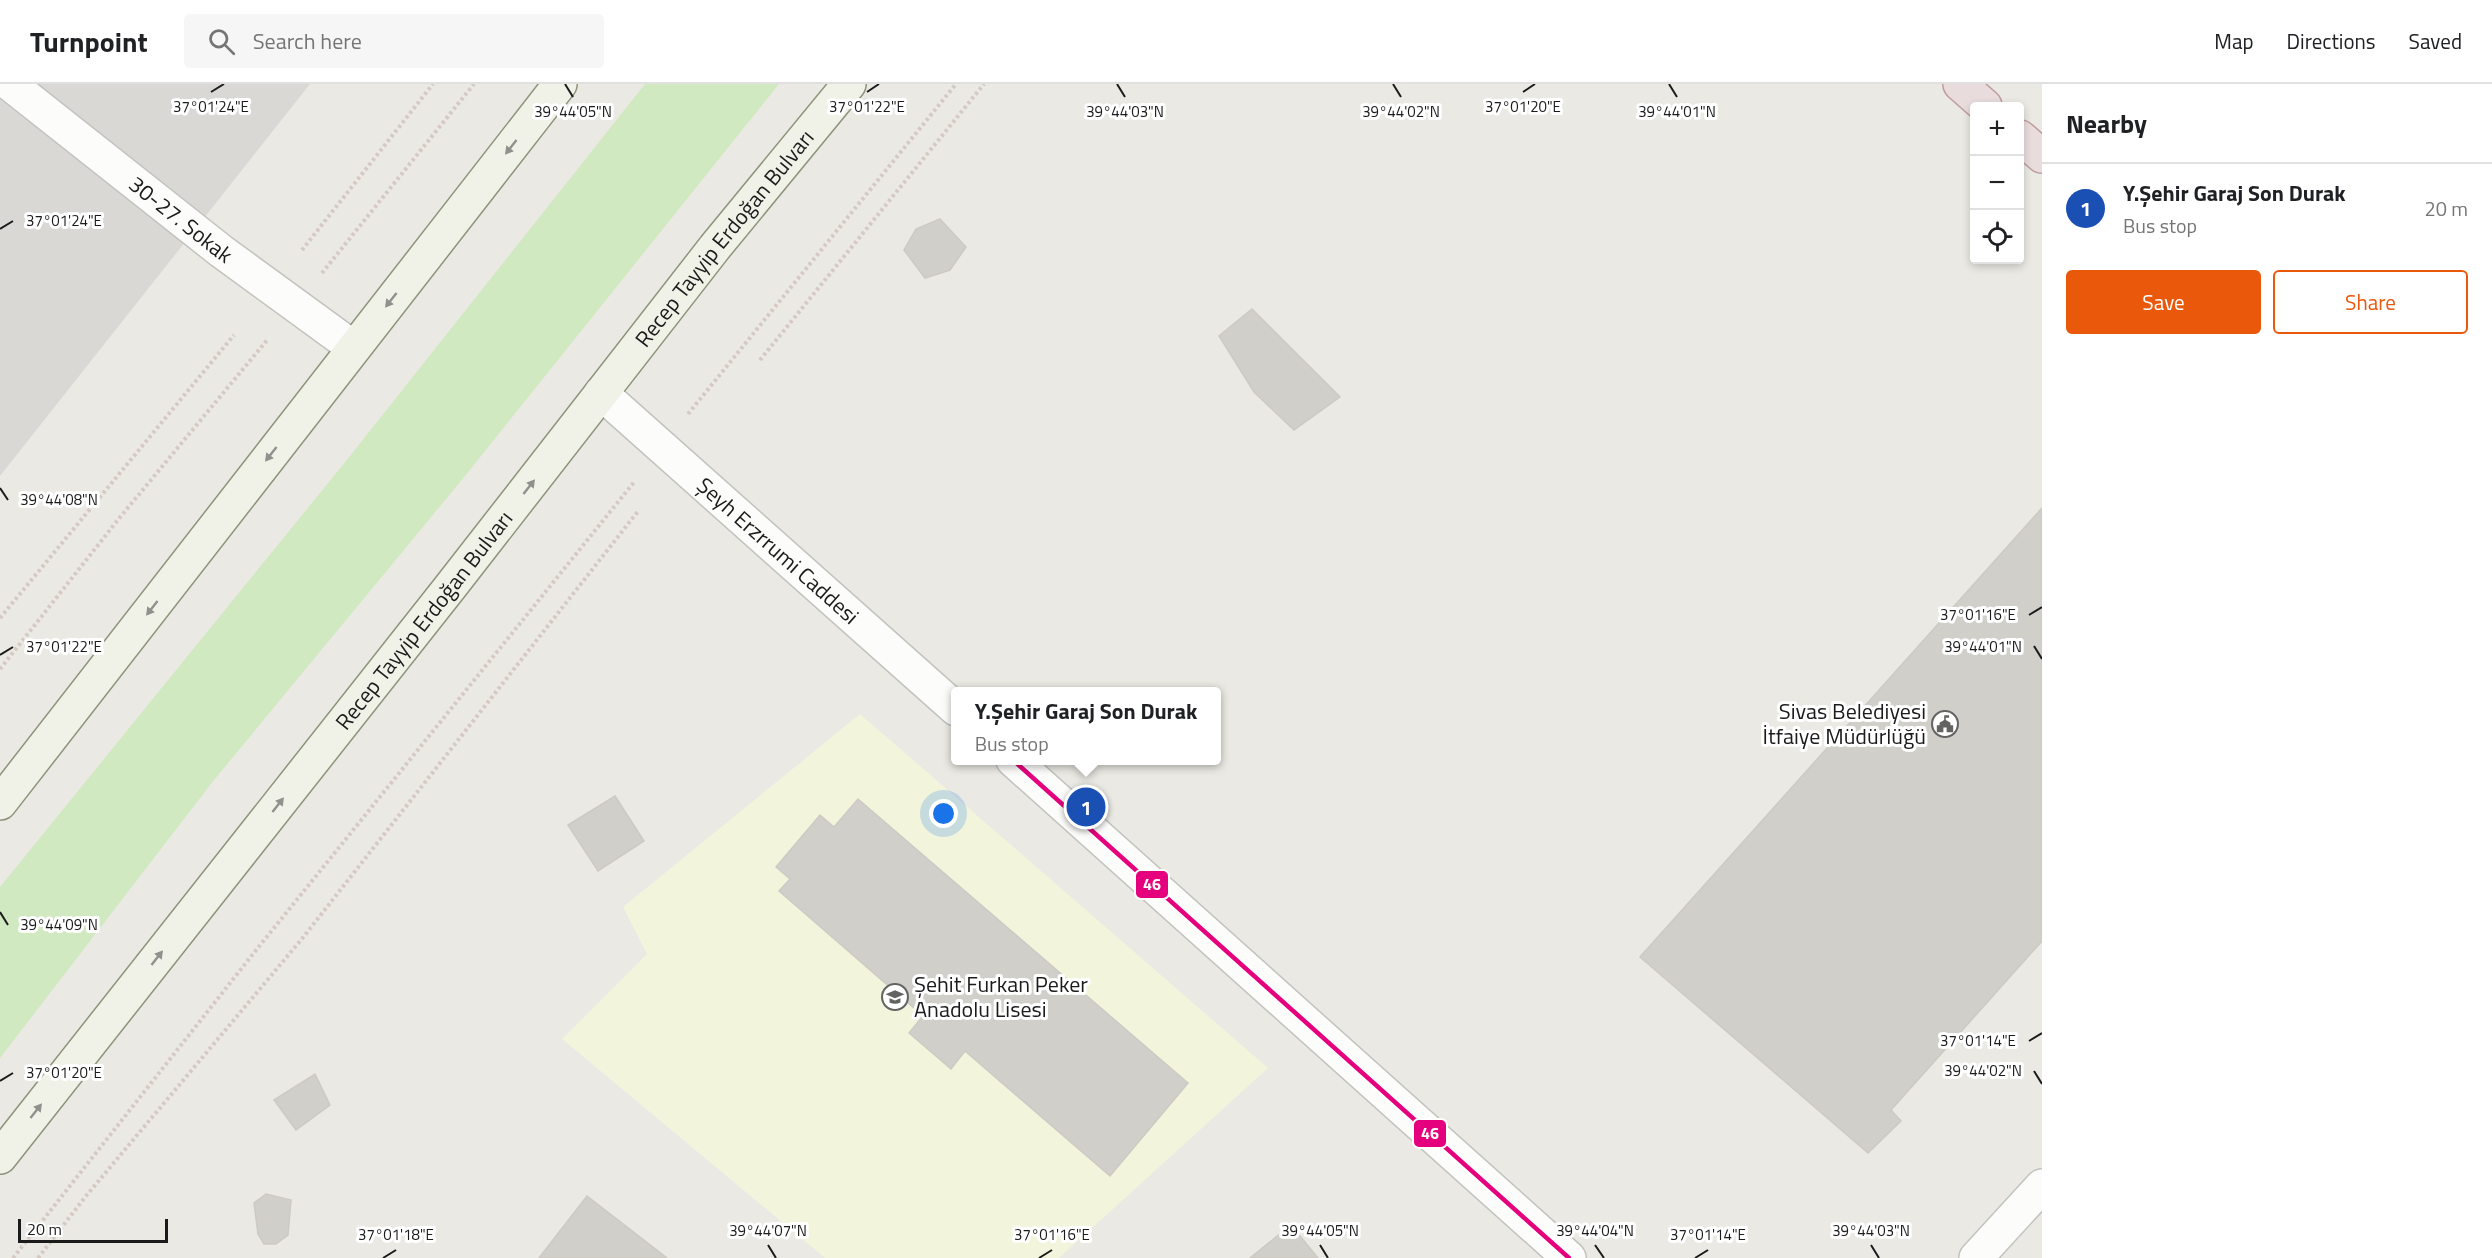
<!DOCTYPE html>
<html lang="en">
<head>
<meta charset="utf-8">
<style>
	body { margin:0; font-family:"Titillium Web",sans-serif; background:#f6f6f6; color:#202124 }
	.controls { position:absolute; right:18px; top:18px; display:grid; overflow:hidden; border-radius:6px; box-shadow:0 3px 9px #0003 }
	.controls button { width:54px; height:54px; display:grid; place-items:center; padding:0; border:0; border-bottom:2px solid #e0e0e0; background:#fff; color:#202124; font:30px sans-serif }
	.scale { position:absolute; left:18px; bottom:15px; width:150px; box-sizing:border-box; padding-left:6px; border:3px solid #1b1b1b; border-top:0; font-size:16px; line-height:21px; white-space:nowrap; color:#1b1b1b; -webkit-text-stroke:4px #fff; paint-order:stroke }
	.you { position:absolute; left:944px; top:730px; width:21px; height:21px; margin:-15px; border:4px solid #fff; border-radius:50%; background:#1a73e8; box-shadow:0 0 0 9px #1a73e833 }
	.badge { display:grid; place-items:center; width:39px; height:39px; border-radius:50%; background:#ea580c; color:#fff; font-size:20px; font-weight:700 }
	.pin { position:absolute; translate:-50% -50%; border:3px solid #fff; box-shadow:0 2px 6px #0006 }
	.popup { position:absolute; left:951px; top:603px; width:270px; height:78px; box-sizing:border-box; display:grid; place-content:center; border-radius:6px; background:#fff; filter:drop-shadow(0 2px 4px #0005); font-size:20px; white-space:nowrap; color:#757577 }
	.popup b { font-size:22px; color:#202124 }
	.popup::after { content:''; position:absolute; left:50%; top:100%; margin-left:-12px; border:12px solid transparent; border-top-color:#fff }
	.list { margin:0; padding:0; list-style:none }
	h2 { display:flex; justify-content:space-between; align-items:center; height:78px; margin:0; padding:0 24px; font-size:26px }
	h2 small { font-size:20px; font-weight:400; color:#757577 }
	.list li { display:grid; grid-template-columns:39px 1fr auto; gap:18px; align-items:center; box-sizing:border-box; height:90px; padding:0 24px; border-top:2px solid #e0e0e0 }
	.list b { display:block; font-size:22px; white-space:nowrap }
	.list p { margin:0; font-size:20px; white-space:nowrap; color:#757577 }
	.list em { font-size:20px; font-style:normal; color:#757577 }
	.actions { display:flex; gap:12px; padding:18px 24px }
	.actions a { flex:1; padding:14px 0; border:2px solid #ea580c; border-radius:6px; text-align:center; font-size:21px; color:#ea580c }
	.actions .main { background:#ea580c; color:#fff }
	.icon { flex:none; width:33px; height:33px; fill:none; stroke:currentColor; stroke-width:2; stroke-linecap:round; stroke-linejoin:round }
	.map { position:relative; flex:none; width:2042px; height:1174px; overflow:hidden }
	header { display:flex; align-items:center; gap:36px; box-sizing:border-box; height:84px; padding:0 30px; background:#fff; border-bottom:2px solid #e0e0e0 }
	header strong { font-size:28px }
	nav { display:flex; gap:33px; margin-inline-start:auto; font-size:21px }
	.search { width:420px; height:54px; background:#f6f6f6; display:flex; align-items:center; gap:15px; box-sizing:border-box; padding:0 21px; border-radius:6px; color:#757577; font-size:22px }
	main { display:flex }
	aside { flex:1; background:#fff }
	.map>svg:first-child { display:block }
	.residential { fill:#d9d8d5 }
	.education { fill:#f2f5dc }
	.grass { fill:#d0e9c0 }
	.building { fill:#d0cfca; stroke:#cdcac4; stroke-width:1.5 }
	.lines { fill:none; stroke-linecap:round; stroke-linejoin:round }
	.street-casing { stroke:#c2c2bf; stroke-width:36 }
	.secondary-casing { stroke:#8e937b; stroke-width:36 }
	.highway-casing { stroke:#bf9b9f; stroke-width:36 }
	.path { stroke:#d6c9c4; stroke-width:4; stroke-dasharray:3 3; stroke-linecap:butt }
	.street { stroke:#fcfcfb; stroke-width:33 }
	.secondary { stroke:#f0f2e8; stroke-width:33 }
	.highway { stroke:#e8dddc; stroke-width:33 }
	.bus-1-casing { stroke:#fff; stroke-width:9 }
	.bus-1 { stroke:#e5007d; stroke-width:4.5 }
	.oneway { fill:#90918c }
	.ticks { fill:none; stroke:#1b1b1b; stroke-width:2 }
	.labels { text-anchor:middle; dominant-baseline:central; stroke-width:6; stroke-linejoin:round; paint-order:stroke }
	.street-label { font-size:22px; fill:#1b1b1b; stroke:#fff }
	.poi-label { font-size:22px; fill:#1b1b1b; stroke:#fff; text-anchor:end }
	.ticks-label { font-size:15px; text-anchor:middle; fill:#1b1b1b; stroke:#fff; stroke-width:6; stroke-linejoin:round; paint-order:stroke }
	.line-badge { stroke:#fff; stroke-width:2 }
	.badge-label { font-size:16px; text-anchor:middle; font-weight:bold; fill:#fff }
</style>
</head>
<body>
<header>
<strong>Turnpoint</strong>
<div class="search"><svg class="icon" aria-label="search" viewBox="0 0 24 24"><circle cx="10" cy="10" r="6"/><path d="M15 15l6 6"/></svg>Search here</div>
<nav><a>Map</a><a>Directions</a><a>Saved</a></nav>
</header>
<main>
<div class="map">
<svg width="2042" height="1174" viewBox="0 0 2042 1174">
	<rect width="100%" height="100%" fill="#eae9e3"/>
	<!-- residential -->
	<polygon class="residential" points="0,0 310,0 0,392"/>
	<!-- education -->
	<polygon class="education" points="860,630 1268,984 1059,1174 825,1174 562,955 647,870 623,823"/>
	<!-- grass -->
	<polygon class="grass" points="645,0 779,0 465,392 214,696 0,974 0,803 346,377"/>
	<!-- building -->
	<g class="building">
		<polygon points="940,135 966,163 950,186 925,194 904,166 916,145"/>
		<polygon points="1252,225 1340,313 1294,346 1254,308 1219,252"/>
		<polygon points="2042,424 2042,857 1891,1026 1901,1037 1868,1069 1640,873"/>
		<polygon points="615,712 644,757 598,787 568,741"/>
		<polygon points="858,715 1188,999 1110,1092 965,967 951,985 909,949 923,932 779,807 790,795 776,783 820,731 834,743"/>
		<polygon points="315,990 330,1021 296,1046 274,1016"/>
		<polygon points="266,1110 291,1116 288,1151 276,1160 264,1160 258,1150 254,1119"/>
		<polygon points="587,1112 667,1174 539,1174"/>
		<polygon points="1291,1141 1318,1174 1250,1174"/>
	</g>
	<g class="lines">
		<defs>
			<g id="street">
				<path id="s1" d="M10,0L221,167L354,264"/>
				<path id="s2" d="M601,309L956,625"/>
				<polyline points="1013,676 1569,1174"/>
				<polyline points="1976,1174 2042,1102"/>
			</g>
			<g id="secondary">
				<polyline points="0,719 560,0"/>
				<path id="s3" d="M0,1073L451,502L715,163L849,0"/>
			</g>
			<g id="highway">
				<polyline points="1960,0 1985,22"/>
				<polyline points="2020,53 2042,72"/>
			</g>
		</defs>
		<!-- street casing -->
		<use href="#street" class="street-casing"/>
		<!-- secondary casing -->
		<use href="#secondary" class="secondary-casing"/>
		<!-- highway casing -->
		<use href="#highway" class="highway-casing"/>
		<!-- path -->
		<g class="path">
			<polyline points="302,166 433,0"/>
			<polyline points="322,189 474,0"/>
			<polyline points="760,276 984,0"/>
			<polyline points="688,330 956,0"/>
			<polyline points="0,534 234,251"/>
			<polyline points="0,585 121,432 268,255"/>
			<polyline points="13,1174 253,870 635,397"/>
			<polyline points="38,1174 86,1112 301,856 639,426"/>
		</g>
		<!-- street -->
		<use href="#street" class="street"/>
		<!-- secondary -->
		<use href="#secondary" class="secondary"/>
		<!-- highway -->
		<use href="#highway" class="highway"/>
		<defs>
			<polyline id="bus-1" points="1013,676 1569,1174"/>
		</defs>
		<!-- bus-1 casing -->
		<use href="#bus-1" class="bus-1-casing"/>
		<!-- bus-1 -->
		<use href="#bus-1" class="bus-1"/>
	</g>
	<!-- one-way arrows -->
	<defs><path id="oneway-solid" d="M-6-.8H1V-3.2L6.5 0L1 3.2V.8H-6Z" transform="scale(1.5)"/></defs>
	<g class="oneway">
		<use href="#oneway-solid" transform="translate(511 63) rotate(128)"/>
		<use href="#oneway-solid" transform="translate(391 216) rotate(128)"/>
		<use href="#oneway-solid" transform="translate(271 370) rotate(128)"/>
		<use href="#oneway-solid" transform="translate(529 403) rotate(-52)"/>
		<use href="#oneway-solid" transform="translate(152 524) rotate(128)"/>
		<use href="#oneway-solid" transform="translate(278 721) rotate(-52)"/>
		<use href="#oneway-solid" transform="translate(157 874) rotate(-52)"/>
		<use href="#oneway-solid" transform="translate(36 1027) rotate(-52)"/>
	</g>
	<!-- ticks -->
	<path class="ticks" d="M565,0L573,13M1117,0L1125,13M1393,0L1401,13M1669,0L1677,13M211,8L224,0M867,8L879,0M1523,8L1535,0M0,145L13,137M0,404L8,416M2029,531L2042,523M2034,562L2042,575M0,571L13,563M0,828L8,841M2029,957L2042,949M2034,987L2042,1000M0,997L13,989M768,1161L776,1174M1320,1161L1328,1174M1595,1161L1604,1174M1871,1161L1879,1174M383,1174L396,1166M1039,1174L1052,1166M1695,1174L1708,1166"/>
	<!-- icons -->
	<defs>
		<symbol id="civic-ring" viewBox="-11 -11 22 22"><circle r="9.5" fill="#fff" stroke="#636361" stroke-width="1.5"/><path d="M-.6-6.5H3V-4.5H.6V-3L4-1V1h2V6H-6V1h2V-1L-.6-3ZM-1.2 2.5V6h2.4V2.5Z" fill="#636361"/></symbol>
		<symbol id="school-ring" viewBox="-11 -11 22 22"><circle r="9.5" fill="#fff" stroke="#636361" stroke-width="1.5"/><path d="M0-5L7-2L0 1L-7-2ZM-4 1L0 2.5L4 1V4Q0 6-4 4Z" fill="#636361"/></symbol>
	</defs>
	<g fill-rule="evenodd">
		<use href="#civic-ring" x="1930" y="625" width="30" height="30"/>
		<use href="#school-ring" x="880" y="898" width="30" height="30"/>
	</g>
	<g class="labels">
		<!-- street labels -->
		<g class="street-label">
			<text stroke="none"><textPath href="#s1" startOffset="218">30-27. Sokak</textPath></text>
			<text stroke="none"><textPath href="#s3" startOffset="1170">Recep Tayyip Erdoğan Bulvarı</textPath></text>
			<text stroke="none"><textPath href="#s2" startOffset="237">Şeyh Erzrrumi Caddesi</textPath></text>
			<text stroke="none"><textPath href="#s3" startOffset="684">Recep Tayyip Erdoğan Bulvarı</textPath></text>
		</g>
		<!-- poi labels -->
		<g class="poi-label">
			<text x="1926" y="627">Sivas Belediyesi<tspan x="1926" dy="25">İtfaiye Müdürlüğü</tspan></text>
			<text x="914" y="900" text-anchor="start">Şehit Furkan Peker<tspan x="914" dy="25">Anadolu Lisesi</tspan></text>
		</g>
	</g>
	<g class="ticks-label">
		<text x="211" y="28">37°01'24"E</text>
		<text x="867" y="28">37°01'22"E</text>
		<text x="1523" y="28">37°01'20"E</text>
		<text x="573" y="33">39°44'05"N</text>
		<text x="1125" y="33">39°44'03"N</text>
		<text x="1401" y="33">39°44'02"N</text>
		<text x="1677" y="33">39°44'01"N</text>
		<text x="64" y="142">37°01'24"E</text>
		<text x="59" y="421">39°44'08"N</text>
		<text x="1978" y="536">37°01'16"E</text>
		<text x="1983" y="568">39°44'01"N</text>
		<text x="64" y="568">37°01'22"E</text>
		<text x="59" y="846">39°44'09"N</text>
		<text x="1978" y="962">37°01'14"E</text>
		<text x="1983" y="992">39°44'02"N</text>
		<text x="64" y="994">37°01'20"E</text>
		<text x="768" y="1152">39°44'07"N</text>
		<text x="1320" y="1152">39°44'05"N</text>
		<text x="1595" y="1152">39°44'04"N</text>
		<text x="1871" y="1152">39°44'03"N</text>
		<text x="396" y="1156">37°01'18"E</text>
		<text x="1052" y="1156">37°01'16"E</text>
		<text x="1708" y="1156">37°01'14"E</text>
	</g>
	<g class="line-badge">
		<rect x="1135" y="786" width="34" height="29" rx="6" fill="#e5007d"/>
		<rect x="1413" y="1035" width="34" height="29" rx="6" fill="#e5007d"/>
	</g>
	<g class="badge-label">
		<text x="1152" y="806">46</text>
		<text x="1430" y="1055">46</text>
	</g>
</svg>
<div class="controls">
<button>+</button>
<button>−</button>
<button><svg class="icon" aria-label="locate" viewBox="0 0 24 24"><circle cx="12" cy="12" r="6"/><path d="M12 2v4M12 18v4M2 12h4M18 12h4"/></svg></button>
</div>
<div class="scale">20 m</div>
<div class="you"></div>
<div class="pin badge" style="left:1086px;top:723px;background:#1a4fb4">1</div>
<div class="popup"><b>Y.Şehir Garaj Son Durak</b>Bus stop</div>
</div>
<aside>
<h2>Nearby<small></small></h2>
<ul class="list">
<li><span class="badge" style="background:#1a4fb4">1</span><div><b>Y.Şehir Garaj Son Durak</b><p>Bus stop</p></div><em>20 m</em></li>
</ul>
<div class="actions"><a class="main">Save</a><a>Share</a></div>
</aside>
</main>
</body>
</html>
